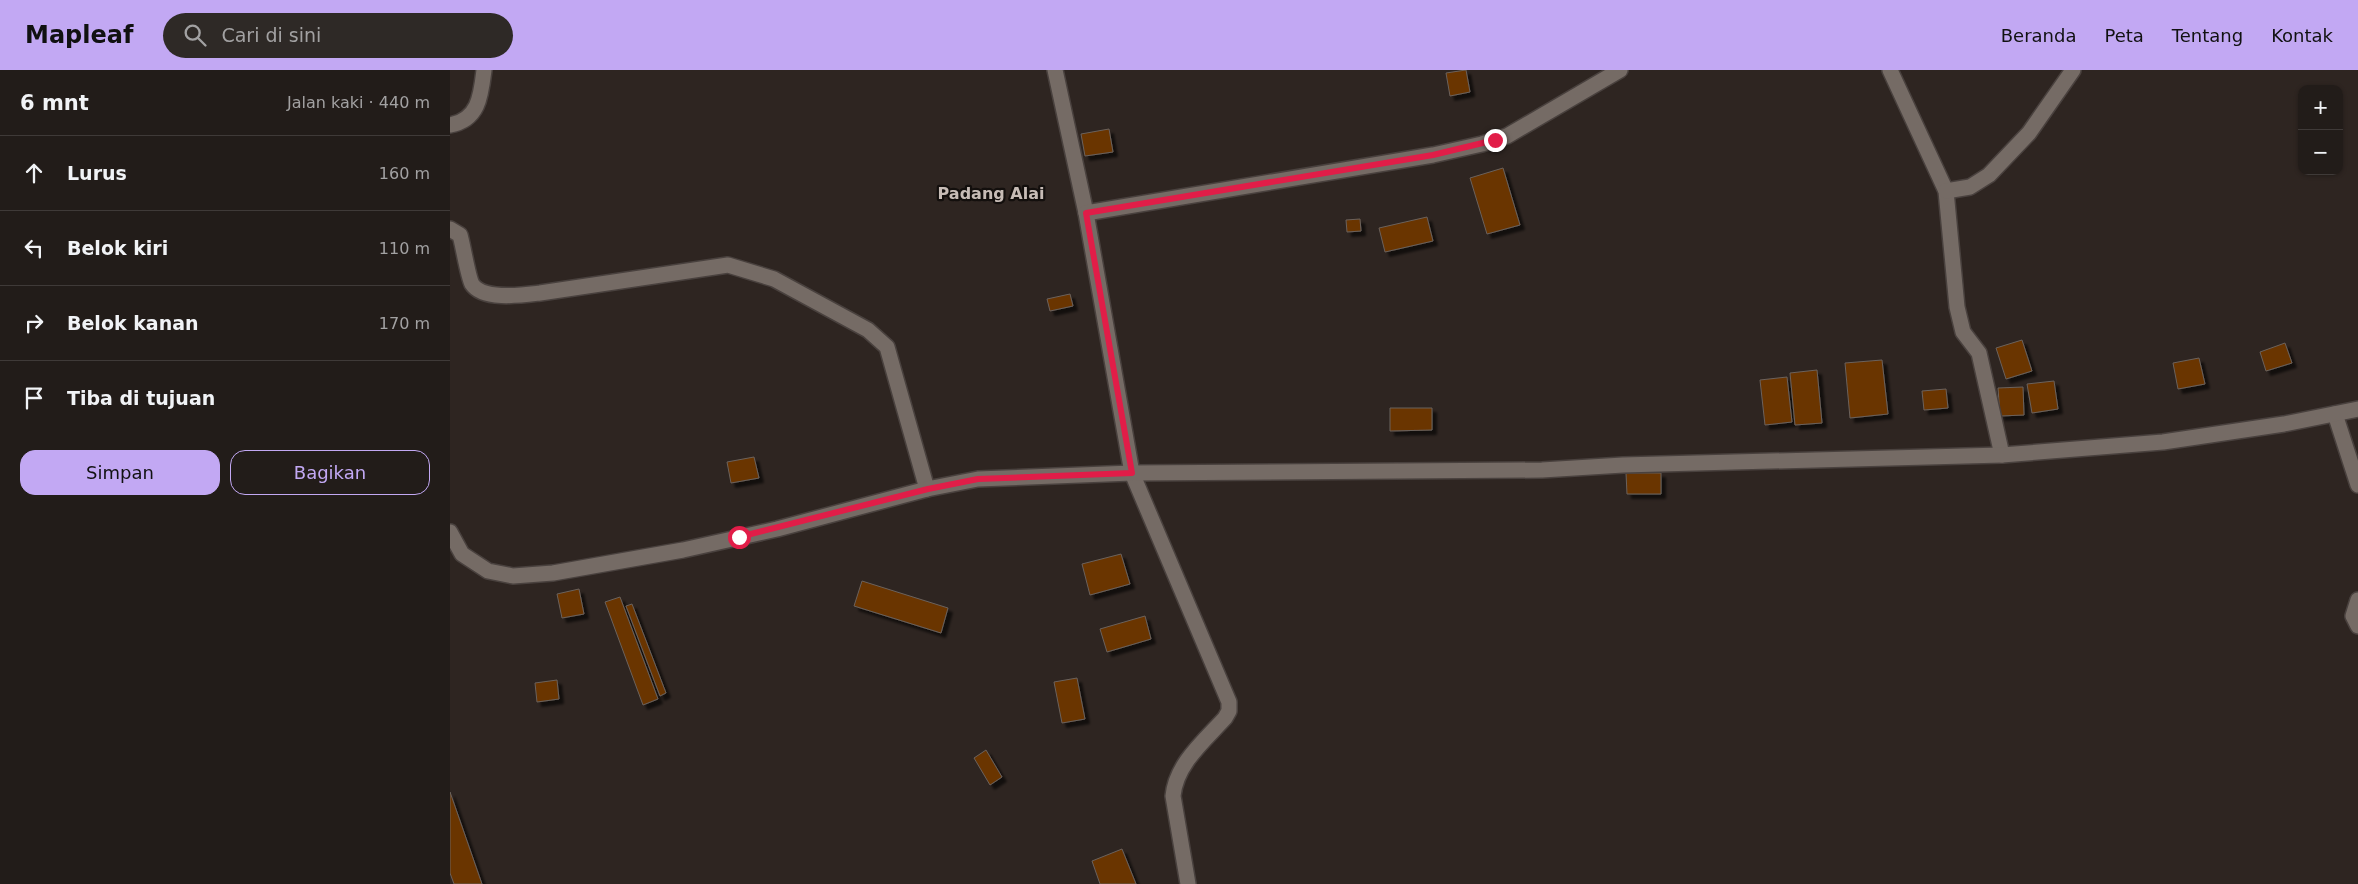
<!DOCTYPE html>
<html lang="id">
<head>
<meta charset="utf-8">
<style>
	body { margin:0; font-family:"DejaVu Sans",sans-serif; background:#2e2926; color:#f1f3f6 }
	.controls { position:absolute; right:15px; top:15px; display:grid; overflow:hidden; border-radius:10px; box-shadow:0 1px 4px #0004 }
	.controls button { width:45px; height:45px; display:grid; place-items:center; padding:0; border:0; border-bottom:1px solid #3f3a38; background:#221c19; color:#f1f3f6; font:25px sans-serif }
	.stop { position:absolute; width:15px; height:15px; margin:-11px; border:4px solid #e11d48; border-radius:50%; background:#fff }
	.stop.end { background:#e11d48; border-color:#fff; box-shadow:0 1px 5px #0008 }
	.list { margin:0; padding:0; list-style:none }
	h2 { display:flex; justify-content:space-between; align-items:center; height:65px; margin:0; padding:0 20px; font-size:21px }
	h2 small { font-size:16px; font-weight:400; color:#a2a1a2 }
	.list li { display:grid; grid-template-columns:32px 1fr auto; gap:15px; align-items:center; box-sizing:border-box; height:75px; padding:0 20px; border-top:1px solid #3f3a38 }
	.list b { display:block; font-size:19px; white-space:nowrap }
	.list em { font-size:16px; font-style:normal; color:#a2a1a2 }
	.actions { display:flex; gap:10px; padding:15px 20px }
	.actions a { flex:1; padding:11px 0; border:1px solid #c2a8f3; border-radius:15px; text-align:center; font-size:18px; color:#c2a8f3 }
	.actions .main { background:#c2a8f3; color:#111 }
	.icon { flex:none; width:28px; height:28px; fill:none; stroke:currentColor; stroke-width:2; stroke-linecap:round; stroke-linejoin:round }
	.map { position:relative; flex:none; width:1908px; height:814px; overflow:hidden }
	header { display:flex; align-items:center; gap:30px; box-sizing:border-box; height:70px; padding:0 25px; background:#c2a8f3; color:#111 }
	header strong { font-size:24px }
	nav { display:flex; gap:28px; margin-inline-start:auto; font-size:18px }
	.search { width:350px; height:45px; background:#2e2926; display:flex; align-items:center; gap:12px; box-sizing:border-box; padding:0 18px; border-radius:28px; color:#a2a1a2; font-size:19px }
	main { display:flex }
	aside { flex:1; background:#221c19 }
	.map>svg:first-child { display:block }
	.building { fill:#6a3400; stroke:#6b625c; filter:url(#shadow) }
	.lines { fill:none; stroke-linecap:round; stroke-linejoin:round }
	.minor-casing { stroke:#49413e; stroke-width:18 }
	.minor { stroke:#756b65; stroke-width:15 }
	.route { stroke:#e11d48; stroke-width:6 }
	.labels { text-anchor:middle; dominant-baseline:central; stroke-width:4.5; stroke-linejoin:round; paint-order:stroke }
	.quarter-label { font-size:16px; font-weight:bold; fill:#c7bcb6; stroke:#130f0d }
</style>
</head>
<body>
<header>
<strong>Mapleaf</strong>
<div class="search"><svg class="icon" aria-label="search" viewBox="0 0 24 24"><circle cx="10" cy="10" r="6"/><path d="M15 15l6 6"/></svg>Cari di sini</div>
<nav><a>Beranda</a><a>Peta</a><a>Tentang</a><a>Kontak</a></nav>
</header>
<main>
<aside>
<h2>6 mnt<small>Jalan kaki · 440 m</small></h2>
<ul class="list">
<li><svg class="icon" aria-label="ahead" viewBox="0 0 24 24"><path d="M12 20V5M6 11l6-6 6 6"/></svg><div><b>Lurus</b></div><em>160 m</em></li>
<li><svg class="icon" aria-label="left" viewBox="0 0 24 24"><path d="M17 20v-9H6M10 6l-5 5 5 5"/></svg><div><b>Belok kiri</b></div><em>110 m</em></li>
<li><svg class="icon" aria-label="right" viewBox="0 0 24 24"><path d="M7 20v-9h11M14 6l5 5-5 5"/></svg><div><b>Belok kanan</b></div><em>170 m</em></li>
<li><svg class="icon" aria-label="arrive" viewBox="0 0 24 24"><path d="M6 21V4h12l-3 4 3 4H6"/></svg><div><b>Tiba di tujuan</b></div></li>
</ul>
<div class="actions"><a class="main">Simpan</a><a>Bagikan</a></div>
</aside>
<div class="map">
<svg width="1908" height="814" viewBox="0 0 1908 814">
	<defs>
		<filter id="shadow"><feDropShadow dx="4.5" dy="4.5" stdDeviation="1" flood-color="#0009"/></filter>
	</defs>
	<rect width="100%" height="100%" fill="#2e2521"/>
	<!-- building -->
	<g class="building">
		<polygon points="1016,0 1020,22 1000,26 996,3"/>
		<polygon points="659,59 663,82 635,86 631,64"/>
		<polygon points="1053,98 1070,155 1037,164 1020,108"/>
		<polygon points="977,147 983,171 935,182 929,158"/>
		<polygon points="910,149 911,161 897,162 896,150"/>
		<polygon points="620,224 623,236 600,241 597,229"/>
		<polygon points="1572,270 1582,301 1556,309 1546,278"/>
		<polygon points="1835,273 1842,293 1816,301 1810,282"/>
		<polygon points="1749,288 1755,314 1728,319 1723,293"/>
		<polygon points="1432,290 1438,344 1400,348 1395,293"/>
		<polygon points="1367,300 1372,353 1345,355 1340,303"/>
		<polygon points="1337,307 1342,352 1315,355 1310,310"/>
		<polygon points="1604,311 1608,339 1582,343 1577,314"/>
		<polygon points="1573,317 1574,345 1550,346 1548,318"/>
		<polygon points="1496,319 1498,338 1474,340 1472,321"/>
		<polygon points="940,338 982,338 982,360 940,361"/>
		<polygon points="304,387 309,408 281,413 277,392"/>
		<polygon points="1176,403 1211,403 1211,424 1177,424"/>
		<polygon points="671,484 680,514 640,525 632,494"/>
		<polygon points="412,511 498,538 491,563 404,536"/>
		<polygon points="129,519 134,544 112,548 107,524"/>
		<polygon points="170,527 208,629 193,635 155,532"/>
		<polygon points="182,534 216,623 210,626 176,536"/>
		<polygon points="695,546 701,569 657,582 650,559"/>
		<polygon points="627,608 635,649 612,653 604,612"/>
		<polygon points="107,610 109,629 87,632 85,613"/>
		<polygon points="536,680 552,707 540,715 524,688"/>
		<polygon points="0,722 32,814 4,814 0,803"/>
		<polygon points="672,779 686,814 650,814 642,791"/>
	</g>
	<g class="lines">
		<defs>
			<g id="minor">
				<path d="M605,0L636,143L682,403L779,632V641L775,648C754,671 726,694 723,726L738,814"/>
				<polyline points="1440,0 1496,121 1507,237 1513,262 1529,283 1552,385"/>
				<path d="M0,55C29,50 31,25 34,0"/>
				<polyline points="1496,121 1520,117 1539,105 1579,63 1623,0"/>
				<polyline points="636,143 983,85 1032,74 1057,66 1170,0"/>
				<path d="M0,159L10,165C13,175 18,207 22,214C33,231 73,225 90,223L278,195L324,209L418,260L437,277L477,419"/>
				<polyline points="1885,344 1908,415"/>
				<polyline points="0,462 12,484 38,501 63,506 103,503 233,480 327,459 477,419 528,409 682,403 1092,400 1173,395 1552,385 1713,372 1834,354 1908,339"/>
				<polyline points="1908,530 1903,546 1908,556"/>
			</g>
		</defs>
		<!-- minor casing -->
		<use href="#minor" class="minor-casing"/>
		<!-- minor -->
		<use href="#minor" class="minor"/>
	</g>
	<g class="lines">
		<!-- route -->
		<polyline class="route" points="289,467 478,419 528,409 682,403 636,143 983,85 1045,70"/>
	</g>
	<g class="labels">
		<!-- quarter labels -->
		<g class="quarter-label">
			<text x="541" y="123">Padang Alai</text>
		</g>
	</g>
</svg>
<div class="controls">
<button>+</button>
<button>−</button>
</div>
<div class="stop" style="left:289px;top:467px"></div>
<div class="stop end" style="left:1045px;top:70px"></div>
</div>
</main>
</body>
</html>
